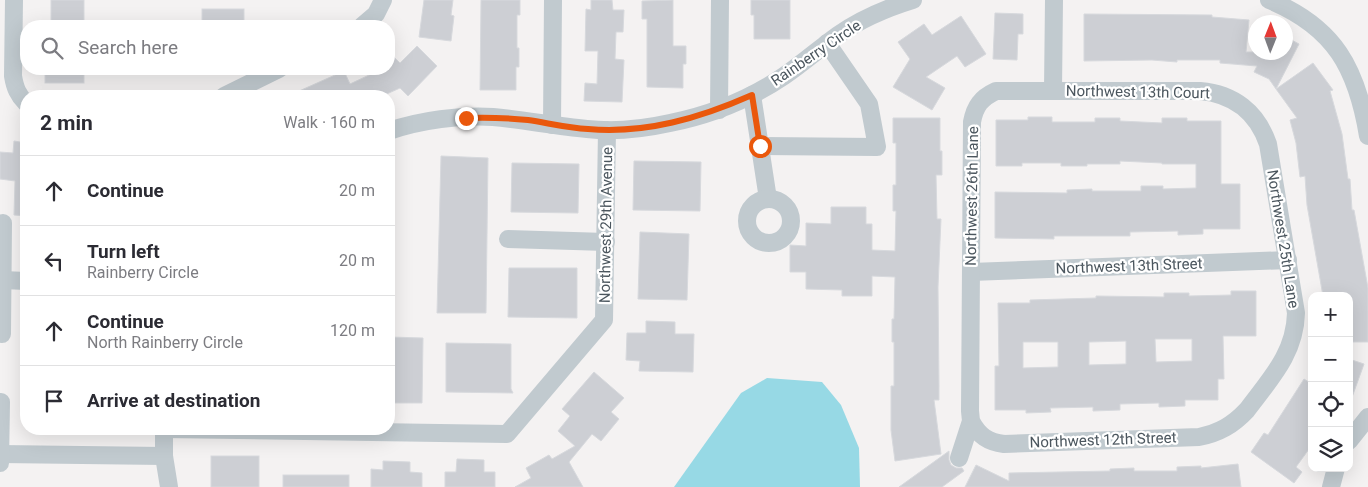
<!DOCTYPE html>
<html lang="en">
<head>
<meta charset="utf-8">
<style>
	body { margin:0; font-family:Roboto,sans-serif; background:#f7f7f7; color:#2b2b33 }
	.controls { position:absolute; right:15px; bottom:15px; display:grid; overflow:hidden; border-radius:10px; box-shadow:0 5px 20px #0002 }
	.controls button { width:45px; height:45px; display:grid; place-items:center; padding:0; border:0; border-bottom:1px solid #e1e1e2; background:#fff; color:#2b2b33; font:25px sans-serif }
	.compass { position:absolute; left:1248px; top:15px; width:45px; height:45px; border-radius:50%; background:#fff; box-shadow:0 5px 20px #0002; rotate:1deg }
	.stop { position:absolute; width:15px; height:15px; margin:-11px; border:4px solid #ea580c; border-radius:50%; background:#fff }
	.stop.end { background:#ea580c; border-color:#fff; box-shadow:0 1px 5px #0008 }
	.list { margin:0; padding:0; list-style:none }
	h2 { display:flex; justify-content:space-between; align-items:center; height:65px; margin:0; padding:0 20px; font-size:21px }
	h2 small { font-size:16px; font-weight:400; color:#7c7c81 }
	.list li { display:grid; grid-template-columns:32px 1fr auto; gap:15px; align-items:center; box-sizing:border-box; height:70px; padding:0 20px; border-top:1px solid #e1e1e2 }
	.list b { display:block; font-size:19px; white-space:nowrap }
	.list p { margin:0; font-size:16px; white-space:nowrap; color:#7c7c81 }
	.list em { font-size:16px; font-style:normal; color:#7c7c81 }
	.icon { flex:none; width:28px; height:28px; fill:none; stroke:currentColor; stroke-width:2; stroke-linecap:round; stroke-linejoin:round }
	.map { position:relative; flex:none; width:1368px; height:487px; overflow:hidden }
	.search { position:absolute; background:#fff; box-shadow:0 5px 20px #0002; left:20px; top:20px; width:375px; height:55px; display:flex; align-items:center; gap:12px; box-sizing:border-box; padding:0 18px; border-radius:20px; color:#7c7c81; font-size:19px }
	.panel { position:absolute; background:#fff; box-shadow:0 5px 20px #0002; left:20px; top:90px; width:375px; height:345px; border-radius:20px }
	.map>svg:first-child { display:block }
	.water { fill:#97d9e5 }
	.building { fill:#cdcfd4; stroke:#d7d9dd; fill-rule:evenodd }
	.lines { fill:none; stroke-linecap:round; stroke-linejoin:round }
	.minor { stroke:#c1cacf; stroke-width:18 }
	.route { stroke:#ea580c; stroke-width:6 }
	.labels { text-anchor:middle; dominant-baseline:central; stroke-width:4.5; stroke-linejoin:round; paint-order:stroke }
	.street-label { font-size:15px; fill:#4b565e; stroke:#fff }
</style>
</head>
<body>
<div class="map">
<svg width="1368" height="487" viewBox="0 0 1368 487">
	<rect width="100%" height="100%" fill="#f4f2f2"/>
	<!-- water -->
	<polygon class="water" points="767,378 822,382 841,405 859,448 860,487 674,487 741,393"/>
	<!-- building -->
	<g class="building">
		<rect x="51" y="0" width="33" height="26"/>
		<polygon points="424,0 453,0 451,15 454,16 451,41 419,37"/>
		<polygon points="481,0 520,0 520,15 517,15 517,48 519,48 519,67 516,67 516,90 480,90"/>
		<polygon points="591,0 612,0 613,10 624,10 623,32 616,32 615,59 624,60 622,102 584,101 585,83 597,84 598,51 585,51 586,9 591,10"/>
		<polygon points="673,0 673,46 686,46 686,64 683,64 683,88 647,87 647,19 642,19 642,1"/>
		<polygon points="751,0 790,0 790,39 754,39 754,15 751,15"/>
		<rect x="202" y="9" width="42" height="17"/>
		<polygon points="995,13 1023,14 1023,34 1018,34 1017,60 993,59"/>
		<polygon points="1084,14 1212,15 1212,17 1249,20 1246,52 1286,52 1286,37 1299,44 1276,89 1269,79 1254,72 1257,66 1220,63 1220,60 1177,60 1177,62 1152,60 1084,61"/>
		<polygon points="961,16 986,54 965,67 957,56 926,77 945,88 932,110 893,87 910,59 898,42 924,24 932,35"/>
		<polygon points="417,46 437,66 408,96 400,88 382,96 288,96 344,71 350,84 382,69 389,69 389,52 400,63"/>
		<polygon points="1313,63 1333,90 1330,91 1342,134 1348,179 1350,179 1352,210 1354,210 1368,288 1368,342 1349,342 1349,296 1323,296 1307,205 1305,176 1300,177 1296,143 1290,120 1297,118 1276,89"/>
		<rect x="45" y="69" width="39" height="14"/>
		<polygon points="1028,117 1052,117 1052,122 1095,122 1095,118 1120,118 1120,121 1162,123 1162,118 1187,118 1187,121 1221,121 1221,184 1240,184 1240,229 1203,229 1203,234 1178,235 1178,231 1130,232 1130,236 1054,236 1054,239 995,238 995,192 1067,193 1067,190 1092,189 1092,191 1141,191 1141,186 1163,186 1163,189 1196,188 1196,164 1162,164 1162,163 1120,161 1120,164 1087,164 1087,166 1061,166 1061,163 1022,163 1022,166 996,166 996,120 1028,120"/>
		<polygon points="893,118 940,118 940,151 942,151 942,175 936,175 937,219 941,219 938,287 939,387 939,400 934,400 941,454 895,461 891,430 891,386 894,386 894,342 892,342 892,319 894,319 895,277 872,276 872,296 842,296 842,290 806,289 806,272 790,272 790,245 806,246 806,223 831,224 831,207 866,207 866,224 872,224 872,250 895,251 896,211 893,211 893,185 896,185 896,143 893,143"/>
		<polygon points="14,141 26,143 26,216 14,215 15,181 0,179 0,152 13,153"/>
		<polygon points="441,156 488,158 486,313 437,313"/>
		<polygon points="634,161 701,162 700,211 633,210"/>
		<polygon points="512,163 579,164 578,213 511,212"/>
		<polygon points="640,232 689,234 687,300 638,299"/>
		<polygon points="509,268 577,268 577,318 508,317"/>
		<path d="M1231,291H1256V336H1223L1224,379H1218V400H1185V406L1159,407V403L1120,404V410L1093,411V407L1050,408L1051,412L1026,413V410H995V366H999L998,303H1030V300L1096,298V296L1164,297V293H1189V296L1231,295ZM1155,339H1192V361L1156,362ZM1126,341V364L1089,365V342ZM1023,342H1058V367L1023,368Z"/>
		<polygon points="646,321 675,322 675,334 694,334 693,372 639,371 640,361 626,360 627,333 646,333"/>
		<polygon points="389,337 423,338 422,403 389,403"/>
		<polygon points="446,343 511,344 511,389 513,393 446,392"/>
		<polygon points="1349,359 1364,364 1351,400 1349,400"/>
		<polygon points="594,372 624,398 611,412 619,419 601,441 592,434 569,462 583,487 515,487 531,478 526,468 549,455 552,459 575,446 558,431 570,416 562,409"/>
		<polygon points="1304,379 1312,384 1312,445 1296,467 1302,472 1294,483 1251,452 1264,433 1268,435"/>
		<polygon points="949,451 949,460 951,465 956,468 962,468 964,471 942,487 899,487"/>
		<rect x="211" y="456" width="48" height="31"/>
		<polygon points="457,459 484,460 484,472 495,472 495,487 445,487 445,472 456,472"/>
		<polygon points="383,461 410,462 410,472 422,473 422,487 371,487 371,469 383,470"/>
		<polygon points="1238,464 1241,487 965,487 976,465 1009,481 1009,473 1110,471 1110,469 1134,468 1134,471 1177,471 1177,467 1201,466 1201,468"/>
		<rect x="283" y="475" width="66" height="12"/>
	</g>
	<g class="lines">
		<!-- minor -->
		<g class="minor">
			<path d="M14,0L13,76C15,88 18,95 26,103"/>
			<path d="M1269,0C1335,27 1357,69 1368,136"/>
			<polyline points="362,26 376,14 383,0"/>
			<polyline points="1053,90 1054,0"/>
			<polyline points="752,95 768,199"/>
			<polyline points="224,96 279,69"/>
			<polyline points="719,110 720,0"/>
			<polyline points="552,125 553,0"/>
			<path d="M389,131C421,120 460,115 493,117C525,120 555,126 587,129C614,132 643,129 670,123C710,115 750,99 784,76C803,63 820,48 838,35C861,19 887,8 913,0"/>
			<polyline points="760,146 877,147 869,104 827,43"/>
			<circle cx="769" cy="221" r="22"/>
			<polyline points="508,239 606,242"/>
			<polyline points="971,272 1288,260"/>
			<polyline points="3,280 26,281"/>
			<polyline points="2,334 3,223"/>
			<polyline points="164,429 507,434 604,320 607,130"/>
			<polyline points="164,429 164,456 169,487"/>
			<polyline points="1349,441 1368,417"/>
			<polyline points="0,454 164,456"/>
			<path d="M959,458L971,421L970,411L972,122C975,106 981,98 996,91H1200C1234,94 1257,112 1268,144L1296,313C1295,354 1270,379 1247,410C1233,425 1219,433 1199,437L1004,444C988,442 979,436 971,421"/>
			<polyline points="0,463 1,402"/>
			<polyline points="1331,487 1336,468"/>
		</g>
	</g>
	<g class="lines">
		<!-- route -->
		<path class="route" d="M466,118C487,117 507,118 528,120C548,123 568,128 588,129C646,134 700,118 752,95L760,146"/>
	</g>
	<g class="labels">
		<!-- street labels -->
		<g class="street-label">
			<text transform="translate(816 53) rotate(-34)">Rainberry Circle</text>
			<text transform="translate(1138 92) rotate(1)">Northwest 13th Court</text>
			<text transform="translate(972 196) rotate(-89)">Northwest 26th Lane</text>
			<text transform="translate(606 225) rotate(-89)">Northwest 29th Avenue</text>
			<text transform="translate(1283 239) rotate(81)">Northwest 25th Lane</text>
			<text transform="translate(1129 266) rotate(-2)">Northwest 13th Street</text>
			<text transform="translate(1103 440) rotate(-2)">Northwest 12th Street</text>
		</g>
	</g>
</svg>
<div class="controls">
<button>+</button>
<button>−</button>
<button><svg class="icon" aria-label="locate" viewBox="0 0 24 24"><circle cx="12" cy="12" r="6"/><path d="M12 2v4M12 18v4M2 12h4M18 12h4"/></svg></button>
<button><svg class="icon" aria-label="layers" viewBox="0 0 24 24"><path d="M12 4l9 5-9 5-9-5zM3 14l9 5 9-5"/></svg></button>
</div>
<svg class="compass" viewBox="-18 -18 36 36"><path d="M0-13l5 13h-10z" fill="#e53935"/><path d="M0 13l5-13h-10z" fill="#7c7c81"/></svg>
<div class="stop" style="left:760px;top:146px"></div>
<div class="stop end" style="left:466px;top:118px"></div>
<div class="search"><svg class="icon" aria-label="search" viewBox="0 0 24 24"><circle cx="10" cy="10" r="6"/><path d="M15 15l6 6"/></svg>Search here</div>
<section class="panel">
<h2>2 min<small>Walk · 160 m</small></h2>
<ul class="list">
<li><svg class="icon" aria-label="ahead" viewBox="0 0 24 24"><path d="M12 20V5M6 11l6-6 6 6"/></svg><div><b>Continue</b></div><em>20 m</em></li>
<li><svg class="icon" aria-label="left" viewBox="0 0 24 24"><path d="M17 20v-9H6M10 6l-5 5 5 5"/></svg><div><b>Turn left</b><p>Rainberry Circle</p></div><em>20 m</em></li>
<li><svg class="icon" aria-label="ahead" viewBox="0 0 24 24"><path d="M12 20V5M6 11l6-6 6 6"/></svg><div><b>Continue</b><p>North Rainberry Circle</p></div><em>120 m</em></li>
<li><svg class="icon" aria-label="arrive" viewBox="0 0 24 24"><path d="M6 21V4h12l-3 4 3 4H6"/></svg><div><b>Arrive at destination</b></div></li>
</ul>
</section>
</div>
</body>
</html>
